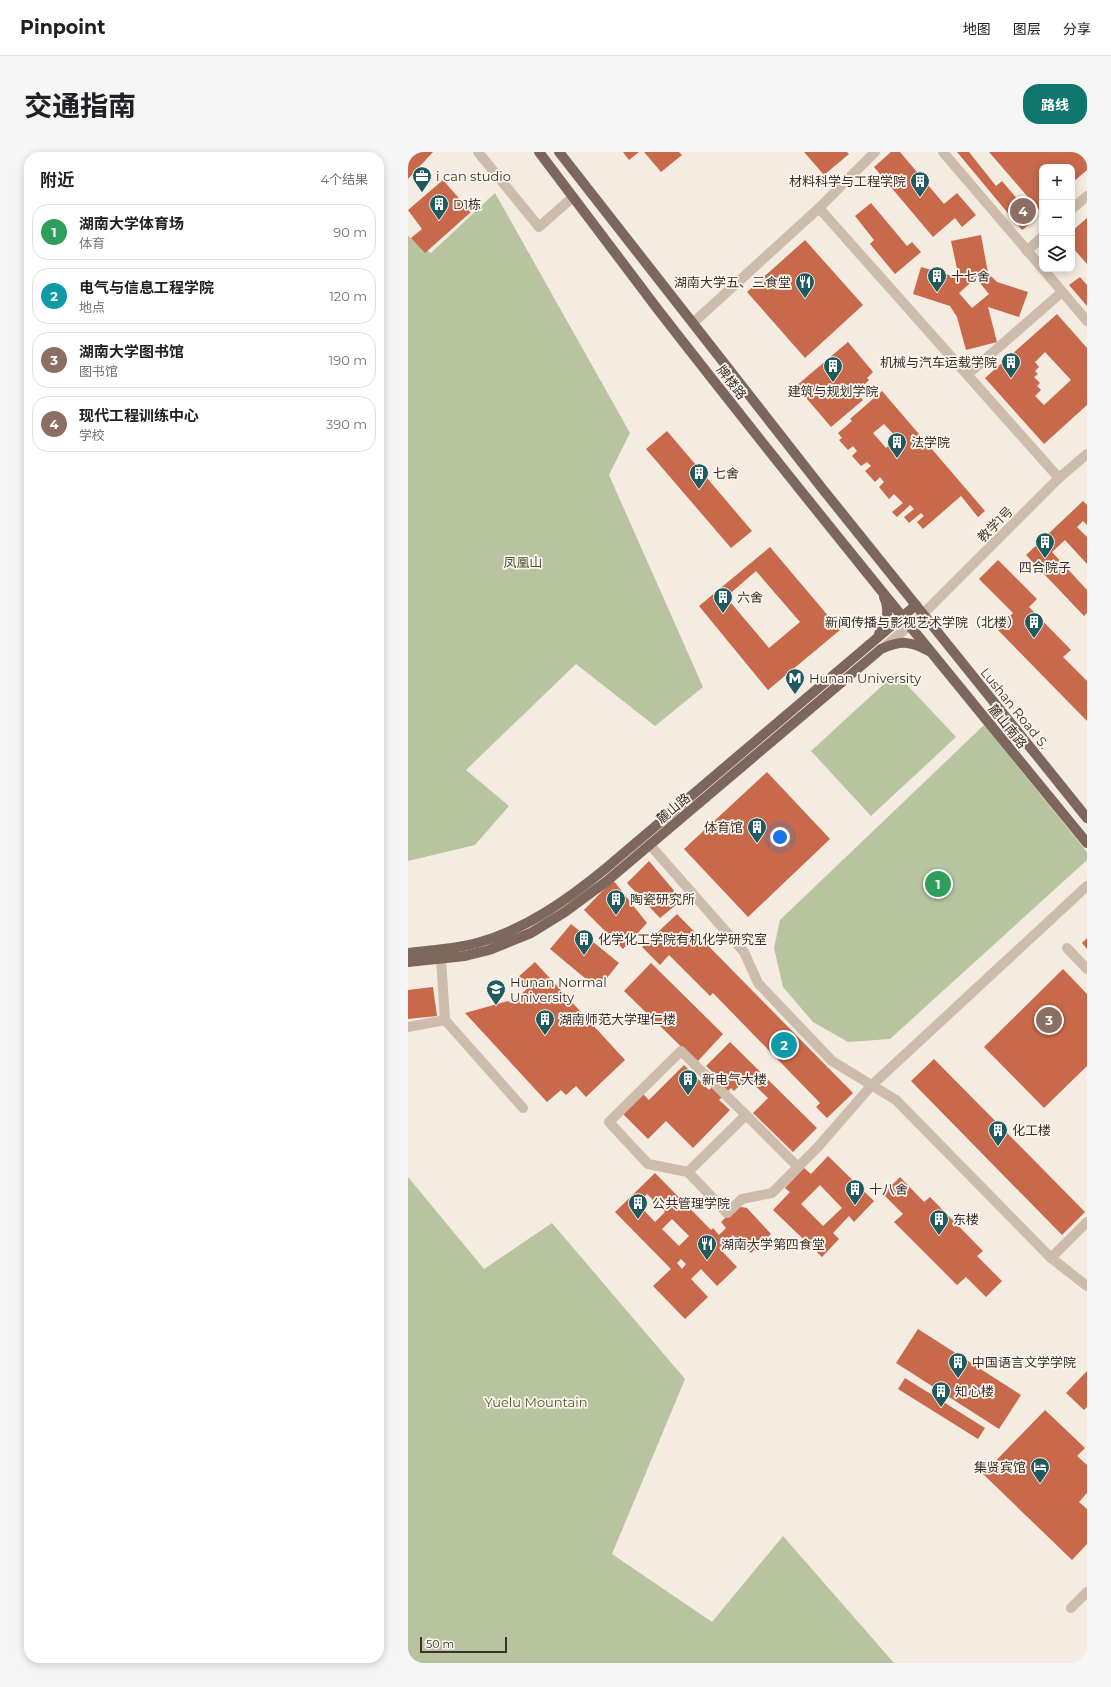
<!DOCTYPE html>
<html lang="zh">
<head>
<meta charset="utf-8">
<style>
	body { margin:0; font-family:Montserrat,"Noto Sans SC",sans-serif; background:#f6f6f6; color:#202124 }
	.controls { position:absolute; right:12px; top:12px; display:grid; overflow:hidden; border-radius:8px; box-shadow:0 2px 10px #0003 }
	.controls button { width:36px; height:36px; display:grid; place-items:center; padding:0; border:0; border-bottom:1px solid #e0e0e0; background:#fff; color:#202124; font:20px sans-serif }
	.scale { position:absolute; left:12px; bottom:10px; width:87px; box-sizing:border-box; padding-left:4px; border:2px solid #3b302b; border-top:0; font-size:11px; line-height:14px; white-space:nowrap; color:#3b302b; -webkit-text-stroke:3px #fbf5ee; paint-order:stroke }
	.you { position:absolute; left:372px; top:685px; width:14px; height:14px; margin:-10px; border:3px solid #fff; border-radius:50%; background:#1a73e8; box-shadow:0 0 0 6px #1a73e833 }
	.badge { display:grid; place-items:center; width:26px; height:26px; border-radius:50%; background:#0f766e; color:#fff; font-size:13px; font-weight:700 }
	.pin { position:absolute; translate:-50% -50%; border:2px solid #fff; box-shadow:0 1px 4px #0006 }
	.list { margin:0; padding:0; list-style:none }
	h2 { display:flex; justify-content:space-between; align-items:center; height:52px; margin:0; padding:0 16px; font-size:17px }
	h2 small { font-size:13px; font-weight:400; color:#757577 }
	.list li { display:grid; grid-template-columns:26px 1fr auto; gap:12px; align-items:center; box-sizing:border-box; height:56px; margin:0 8px 8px; padding:0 8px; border:1px solid #e0e0e0; border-radius:16px }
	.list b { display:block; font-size:15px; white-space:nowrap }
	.list p { margin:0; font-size:13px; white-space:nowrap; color:#757577 }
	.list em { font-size:13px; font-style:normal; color:#757577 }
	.icon { flex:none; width:22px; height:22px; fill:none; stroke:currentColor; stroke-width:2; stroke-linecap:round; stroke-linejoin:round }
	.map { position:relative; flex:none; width:679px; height:1511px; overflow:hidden; border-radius:16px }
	header { display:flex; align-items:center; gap:24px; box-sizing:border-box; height:56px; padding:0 20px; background:#fff; border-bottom:1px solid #e0e0e0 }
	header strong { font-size:19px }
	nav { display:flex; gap:22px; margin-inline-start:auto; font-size:14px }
	.intro { display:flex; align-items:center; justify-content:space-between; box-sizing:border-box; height:96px; padding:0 24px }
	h1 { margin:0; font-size:28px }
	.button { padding:10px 18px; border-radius:16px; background:#0f766e; color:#fff; font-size:14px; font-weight:700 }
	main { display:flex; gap:24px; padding:0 24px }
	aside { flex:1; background:#fff; border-radius:16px; box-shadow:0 2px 10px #0003 }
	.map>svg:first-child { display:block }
	.green { fill:#b8c4a0 }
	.building { fill:#c8694b; fill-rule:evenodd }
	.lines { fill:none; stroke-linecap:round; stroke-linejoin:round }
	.minor { stroke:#cdbbac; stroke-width:10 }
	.major { stroke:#7d675c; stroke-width:10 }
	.labels { text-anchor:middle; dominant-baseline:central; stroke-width:3.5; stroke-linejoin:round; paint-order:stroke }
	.poi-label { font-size:13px; fill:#3b302b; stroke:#fbf5ee; text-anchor:start }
	.street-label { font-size:13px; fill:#3b302b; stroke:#fbf5ee }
	.park-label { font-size:13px; fill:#4a5a2e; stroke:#fbf5ee }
</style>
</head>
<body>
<header>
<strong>Pinpoint</strong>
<nav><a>地图</a><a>图层</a><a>分享</a></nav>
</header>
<div class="intro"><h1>交通指南</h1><a class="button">路线</a></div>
<main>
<aside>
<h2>附近<small>4个结果</small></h2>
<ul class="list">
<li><span class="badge" style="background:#2e9e5b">1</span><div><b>湖南大学体育场</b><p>体育</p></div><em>90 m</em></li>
<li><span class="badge" style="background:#0f9aa8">2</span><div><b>电气与信息工程学院</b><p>地点</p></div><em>120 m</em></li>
<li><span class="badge" style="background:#8d6e63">3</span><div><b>湖南大学图书馆</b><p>图书馆</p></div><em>190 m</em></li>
<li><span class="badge" style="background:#8d6e63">4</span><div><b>现代工程训练中心</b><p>学校</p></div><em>390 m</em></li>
</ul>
</aside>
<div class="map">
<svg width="679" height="1511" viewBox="0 0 679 1511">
	<rect width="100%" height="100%" fill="#f4ebe1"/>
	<!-- green -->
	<g class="green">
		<polygon points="87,41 222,281 201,323 295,535 247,574 168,512 58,618 101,654 67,693 0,709 0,84 23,101"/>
		<polygon points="488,521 548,585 463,664 403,599"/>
		<polygon points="576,573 679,700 679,708 482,887 440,890 405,870 375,835 366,796 372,768"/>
		<polygon points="0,1025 76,1117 144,1071 277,1227 204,1402 304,1470 375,1384 486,1511 0,1511"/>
	</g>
	<!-- building -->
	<g class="building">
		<polygon points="0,0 25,0 0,27"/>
		<polygon points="215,0 231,0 221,8"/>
		<polygon points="236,0 271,0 274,3 253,20"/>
		<polygon points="396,0 439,0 441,2 416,23"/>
		<polygon points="483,0 492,0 536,52 549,41 568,63 554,75 547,66 525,85 466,15"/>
		<polygon points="549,0 561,0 588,34 594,29 627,68 614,78"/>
		<polygon points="581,0 679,0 679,18 664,31 664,15 634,15 634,57 632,59"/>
		<polygon points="35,28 63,60 17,101 3,86 14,77 0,58"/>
		<polygon points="463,51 499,94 504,90 513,100 487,122 462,92 466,88 447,64"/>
		<polygon points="679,66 679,112 664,95 664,79"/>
		<path d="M573,83L580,121L589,130L620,140L611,165L580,155L589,190L558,198L549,165L542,154L505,142L513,115L551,126L543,89ZM568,126L581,142L564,156L551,141Z"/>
		<polygon points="397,88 455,153 397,206 339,140"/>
		<polygon points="672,125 679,133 679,154 661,133"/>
		<path d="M649,162L679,196V253L636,292L577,226ZM637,200L663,228L636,253L627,244L633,238L629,234L632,231L626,225L630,222L627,219L631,215L627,210Z"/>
		<polygon points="440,190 465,220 459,226 461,228 456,233 459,237 451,244 455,248 423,275 388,234"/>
		<path d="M474,239L577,359L570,365L553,344L515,377L509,370L516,364L513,361L501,371L496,365L506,357L502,353L489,365L484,360L495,351L486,342L481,347L471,335L476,330L472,325L467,330L457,319L463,314L459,310L453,314L444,304L449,299L445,294L440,298L431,288L434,286L430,281L444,269L442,267ZM476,272L489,286L478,296L465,281Z"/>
		<polygon points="259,279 344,379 323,396 238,297"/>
		<polygon points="675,349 679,353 679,373 675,369 669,375 679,385 679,412 657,388 644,400 679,438 679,461 676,464 618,403"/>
		<path d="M362,395L432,478L360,538L291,454ZM348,419L392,470L361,496L318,445Z"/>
		<polygon points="590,408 629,447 621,455 663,498 655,505 679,529 679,569 589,477 605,461 571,427"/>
		<polygon points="359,620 422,687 340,765 276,697"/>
		<polygon points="241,709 274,748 252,766 219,731"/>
		<polygon points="205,728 239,771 215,797 176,758"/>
		<polygon points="269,762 445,941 419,966 408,955 412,951 305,841 302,844 261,803 252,813 234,795"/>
		<polygon points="163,772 211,811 190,837 142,797"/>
		<polygon points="679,786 679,797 674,791"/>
		<polygon points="127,810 217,908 178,945 168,934 158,943 153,938 139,950 57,861 100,849 103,851 119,837 109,826"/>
		<polygon points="243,811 315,882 289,910 216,839"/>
		<polygon points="655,817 679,842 679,914 636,956 576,895"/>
		<polygon points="25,835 29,864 0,867 0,838"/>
		<polygon points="322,890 409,976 385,1000 345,961 360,946 339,926 326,939 323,936 311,948 322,958 285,996 258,969 240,987 214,961 234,941 241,948 276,913 301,938 312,927 298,914"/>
		<polygon points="526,907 677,1060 654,1083 503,929"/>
		<path d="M420,1004L466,1049L446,1070L441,1064L425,1081L431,1087L414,1105L365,1058L382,1040L377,1036L396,1016L403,1022ZM412,1033L434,1056L415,1074L393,1052Z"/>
		<path d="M247,1021L303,1078L295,1086L305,1076L311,1083L318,1076L313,1070L327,1056L333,1055L339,1056L363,1082L343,1101L325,1083L311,1096L329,1115L309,1134L293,1117L283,1127L300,1145L277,1167L245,1134L263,1117L207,1060ZM239,1042L257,1060L247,1070L230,1052ZM264,1067L281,1084L271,1094L254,1077ZM273,1107L278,1112L274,1117L269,1111Z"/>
		<polygon points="492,1025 516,1050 522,1045 575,1099 569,1104 594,1129 578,1145 558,1125 549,1133 486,1070 495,1062 475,1042"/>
		<polygon points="510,1177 613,1243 591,1277 488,1211"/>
		<polygon points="679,1219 679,1255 676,1258 658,1241"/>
		<polygon points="497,1226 577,1276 570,1287 490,1237"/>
		<polygon points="637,1258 677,1296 669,1304 679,1313 679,1341 671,1350 679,1357 679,1392 664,1408 575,1322"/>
	</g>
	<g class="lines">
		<!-- minor -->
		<g class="minor">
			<polyline points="70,0 131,75 165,45"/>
			<polyline points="535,0 634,116"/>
			<polyline points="411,56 651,326"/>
			<polyline points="664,57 679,44"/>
			<polyline points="619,99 634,85"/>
			<polyline points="635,117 679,169"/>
			<polyline points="285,171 411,56 467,0"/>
			<polyline points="560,222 654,140"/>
			<polyline points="475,496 515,462 651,326 679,302"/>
			<polyline points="242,693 336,800 350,831 424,909 488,948 643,1106 679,1134"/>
			<polyline points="659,796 679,817"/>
			<polyline points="37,868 115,956"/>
			<polyline points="0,875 37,868 33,807"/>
			<polyline points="338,963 273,899 201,970 240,1012 280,1020 319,1061 334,1047 364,1041 409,996 463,934 679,734"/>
			<polyline points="280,1020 338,963 390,1015"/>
			<polyline points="643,1106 679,1070"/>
			<polyline points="663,1456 679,1440"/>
		</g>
		<!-- major -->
		<g class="major">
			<path d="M131,0C171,53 211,106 251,159C391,339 535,515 679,691"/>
			<polyline points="151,0 413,335 679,666"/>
			<path d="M471,482C479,471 482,458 476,445"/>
			<path d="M0,801C23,798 47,797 69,791C117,778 159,748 197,717L508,453"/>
			<path d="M0,810L57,804L81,798L123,781L157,760L199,729L473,497C493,488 502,489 521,499"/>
		</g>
	</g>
	<!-- icons -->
	<defs>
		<symbol id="office-pin" viewBox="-11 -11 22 30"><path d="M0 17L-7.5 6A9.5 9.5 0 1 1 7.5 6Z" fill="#1f5a5e" stroke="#fbf5ee"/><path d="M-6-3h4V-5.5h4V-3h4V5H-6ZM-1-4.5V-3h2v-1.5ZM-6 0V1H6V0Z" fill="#fff"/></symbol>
		<symbol id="building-pin" viewBox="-11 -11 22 30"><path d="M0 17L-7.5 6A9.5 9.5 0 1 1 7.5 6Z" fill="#1f5a5e" stroke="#fbf5ee"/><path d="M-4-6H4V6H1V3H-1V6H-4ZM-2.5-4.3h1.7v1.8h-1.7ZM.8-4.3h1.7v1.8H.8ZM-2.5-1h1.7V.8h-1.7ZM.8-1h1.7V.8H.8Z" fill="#fff"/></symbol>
		<symbol id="restaurant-pin" viewBox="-11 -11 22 30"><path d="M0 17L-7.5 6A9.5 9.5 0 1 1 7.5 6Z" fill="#1f5a5e" stroke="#fbf5ee"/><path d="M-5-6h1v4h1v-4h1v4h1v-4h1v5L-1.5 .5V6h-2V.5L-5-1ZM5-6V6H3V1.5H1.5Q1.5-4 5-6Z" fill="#fff"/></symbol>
		<symbol id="metro-pin" viewBox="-11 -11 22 30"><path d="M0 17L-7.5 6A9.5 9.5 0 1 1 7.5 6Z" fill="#1f5a5e" stroke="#fbf5ee"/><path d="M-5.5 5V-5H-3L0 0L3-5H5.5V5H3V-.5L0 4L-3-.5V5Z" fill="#fff"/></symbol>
		<symbol id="university-pin" viewBox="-11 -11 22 30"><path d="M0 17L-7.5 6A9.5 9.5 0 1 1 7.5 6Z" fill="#1f5a5e" stroke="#fbf5ee"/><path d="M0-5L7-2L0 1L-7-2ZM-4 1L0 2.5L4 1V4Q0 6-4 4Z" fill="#fff"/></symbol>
		<symbol id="hotel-pin" viewBox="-11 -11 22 30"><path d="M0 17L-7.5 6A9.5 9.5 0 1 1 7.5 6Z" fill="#1f5a5e" stroke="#fbf5ee"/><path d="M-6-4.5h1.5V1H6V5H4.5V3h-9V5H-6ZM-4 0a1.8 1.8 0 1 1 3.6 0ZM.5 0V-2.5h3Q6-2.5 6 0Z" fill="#fff"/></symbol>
	</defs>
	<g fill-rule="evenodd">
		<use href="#office-pin" x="3" y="13" width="22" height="30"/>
		<use href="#building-pin" x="501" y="18" width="22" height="30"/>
		<use href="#building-pin" x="20" y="41" width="22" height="30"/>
		<use href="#building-pin" x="518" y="113" width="22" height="30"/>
		<use href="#restaurant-pin" x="386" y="119" width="22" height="30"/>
		<use href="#building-pin" x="592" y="199" width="22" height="30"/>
		<use href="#building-pin" x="414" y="203" width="22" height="30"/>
		<use href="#building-pin" x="478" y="279" width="22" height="30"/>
		<use href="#building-pin" x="280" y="310" width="22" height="30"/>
		<use href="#building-pin" x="626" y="379" width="22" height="30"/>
		<use href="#building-pin" x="304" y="434" width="22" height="30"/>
		<use href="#building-pin" x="615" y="459" width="22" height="30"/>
		<use href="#metro-pin" x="376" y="515" width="22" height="30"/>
		<use href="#building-pin" x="338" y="664" width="22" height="30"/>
		<use href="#building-pin" x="197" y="736" width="22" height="30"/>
		<use href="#building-pin" x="165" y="776" width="22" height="30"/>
		<use href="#university-pin" x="77" y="826" width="22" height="30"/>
		<use href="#building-pin" x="126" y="856" width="22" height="30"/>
		<use href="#building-pin" x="269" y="916" width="22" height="30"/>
		<use href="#building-pin" x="579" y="967" width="22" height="30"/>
		<use href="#building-pin" x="436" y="1026" width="22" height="30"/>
		<use href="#building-pin" x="219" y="1040" width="22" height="30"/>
		<use href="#building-pin" x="520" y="1056" width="22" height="30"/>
		<use href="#restaurant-pin" x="288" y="1081" width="22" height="30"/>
		<use href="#building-pin" x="539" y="1199" width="22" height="30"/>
		<use href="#building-pin" x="522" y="1228" width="22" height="30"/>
		<use href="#hotel-pin" x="621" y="1304" width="22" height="30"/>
	</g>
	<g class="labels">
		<!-- poi labels -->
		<g class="poi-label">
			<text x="28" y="24">i can studio</text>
			<text x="498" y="29" text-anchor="end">材料科学与工程学院</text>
			<text x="45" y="52">D1栋</text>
			<text x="543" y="124">十七舍</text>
			<text x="383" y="130" text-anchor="end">湖南大学五、三食堂</text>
			<text x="589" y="210" text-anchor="end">机械与汽车运载学院</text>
			<text x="425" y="239" text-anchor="middle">建筑与规划学院</text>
			<text x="503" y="290">法学院</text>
			<text x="305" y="321">七舍</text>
			<text x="637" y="415" text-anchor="middle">四合院子</text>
			<text x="329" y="445">六舍</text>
			<text x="612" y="470" text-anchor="end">新闻传播与影视艺术学院（北楼）</text>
			<text x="401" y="526">Hunan University</text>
			<text x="335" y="675" text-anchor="end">体育馆</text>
			<text x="222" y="747">陶瓷研究所</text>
			<text x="190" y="787">化学化工学院有机化学研究室</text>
			<text x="102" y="830">Hunan Normal<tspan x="102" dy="15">University</tspan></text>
			<text x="151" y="867">湖南师范大学理仁楼</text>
			<text x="294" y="927">新电气大楼</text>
			<text x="604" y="978">化工楼</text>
			<text x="461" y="1037">十八舍</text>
			<text x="244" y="1051">公共管理学院</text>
			<text x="545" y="1067">东楼</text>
			<text x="313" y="1092">湖南大学第四食堂</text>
			<text x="564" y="1210">中国语言文学学院</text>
			<text x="547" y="1239">知心楼</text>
			<text x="618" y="1315" text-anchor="end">集贤宾馆</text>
		</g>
		<!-- street labels -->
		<g class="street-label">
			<text transform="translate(324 230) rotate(52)">牌楼路</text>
			<text transform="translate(587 372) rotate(-45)">教学1号</text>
			<text transform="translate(607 556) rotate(51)">Lushan Road S.</text>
			<text transform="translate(600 574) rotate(51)">麓山南路</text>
			<text transform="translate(265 656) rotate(-40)">麓山路</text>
		</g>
		<!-- park labels -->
		<g class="park-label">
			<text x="115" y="410">凤凰山</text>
			<text x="128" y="1250">Yuelu Mountain</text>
		</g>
	</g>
</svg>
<div class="controls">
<button>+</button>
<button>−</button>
<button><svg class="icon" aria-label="layers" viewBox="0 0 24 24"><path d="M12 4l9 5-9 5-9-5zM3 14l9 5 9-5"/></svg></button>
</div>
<div class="scale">50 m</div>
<div class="you"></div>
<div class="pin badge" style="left:530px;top:732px;background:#2e9e5b">1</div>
<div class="pin badge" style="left:376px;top:893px;background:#0f9aa8">2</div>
<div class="pin badge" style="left:641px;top:868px;background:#8d6e63">3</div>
<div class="pin badge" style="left:615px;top:59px;background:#8d6e63">4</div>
</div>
</main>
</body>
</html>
